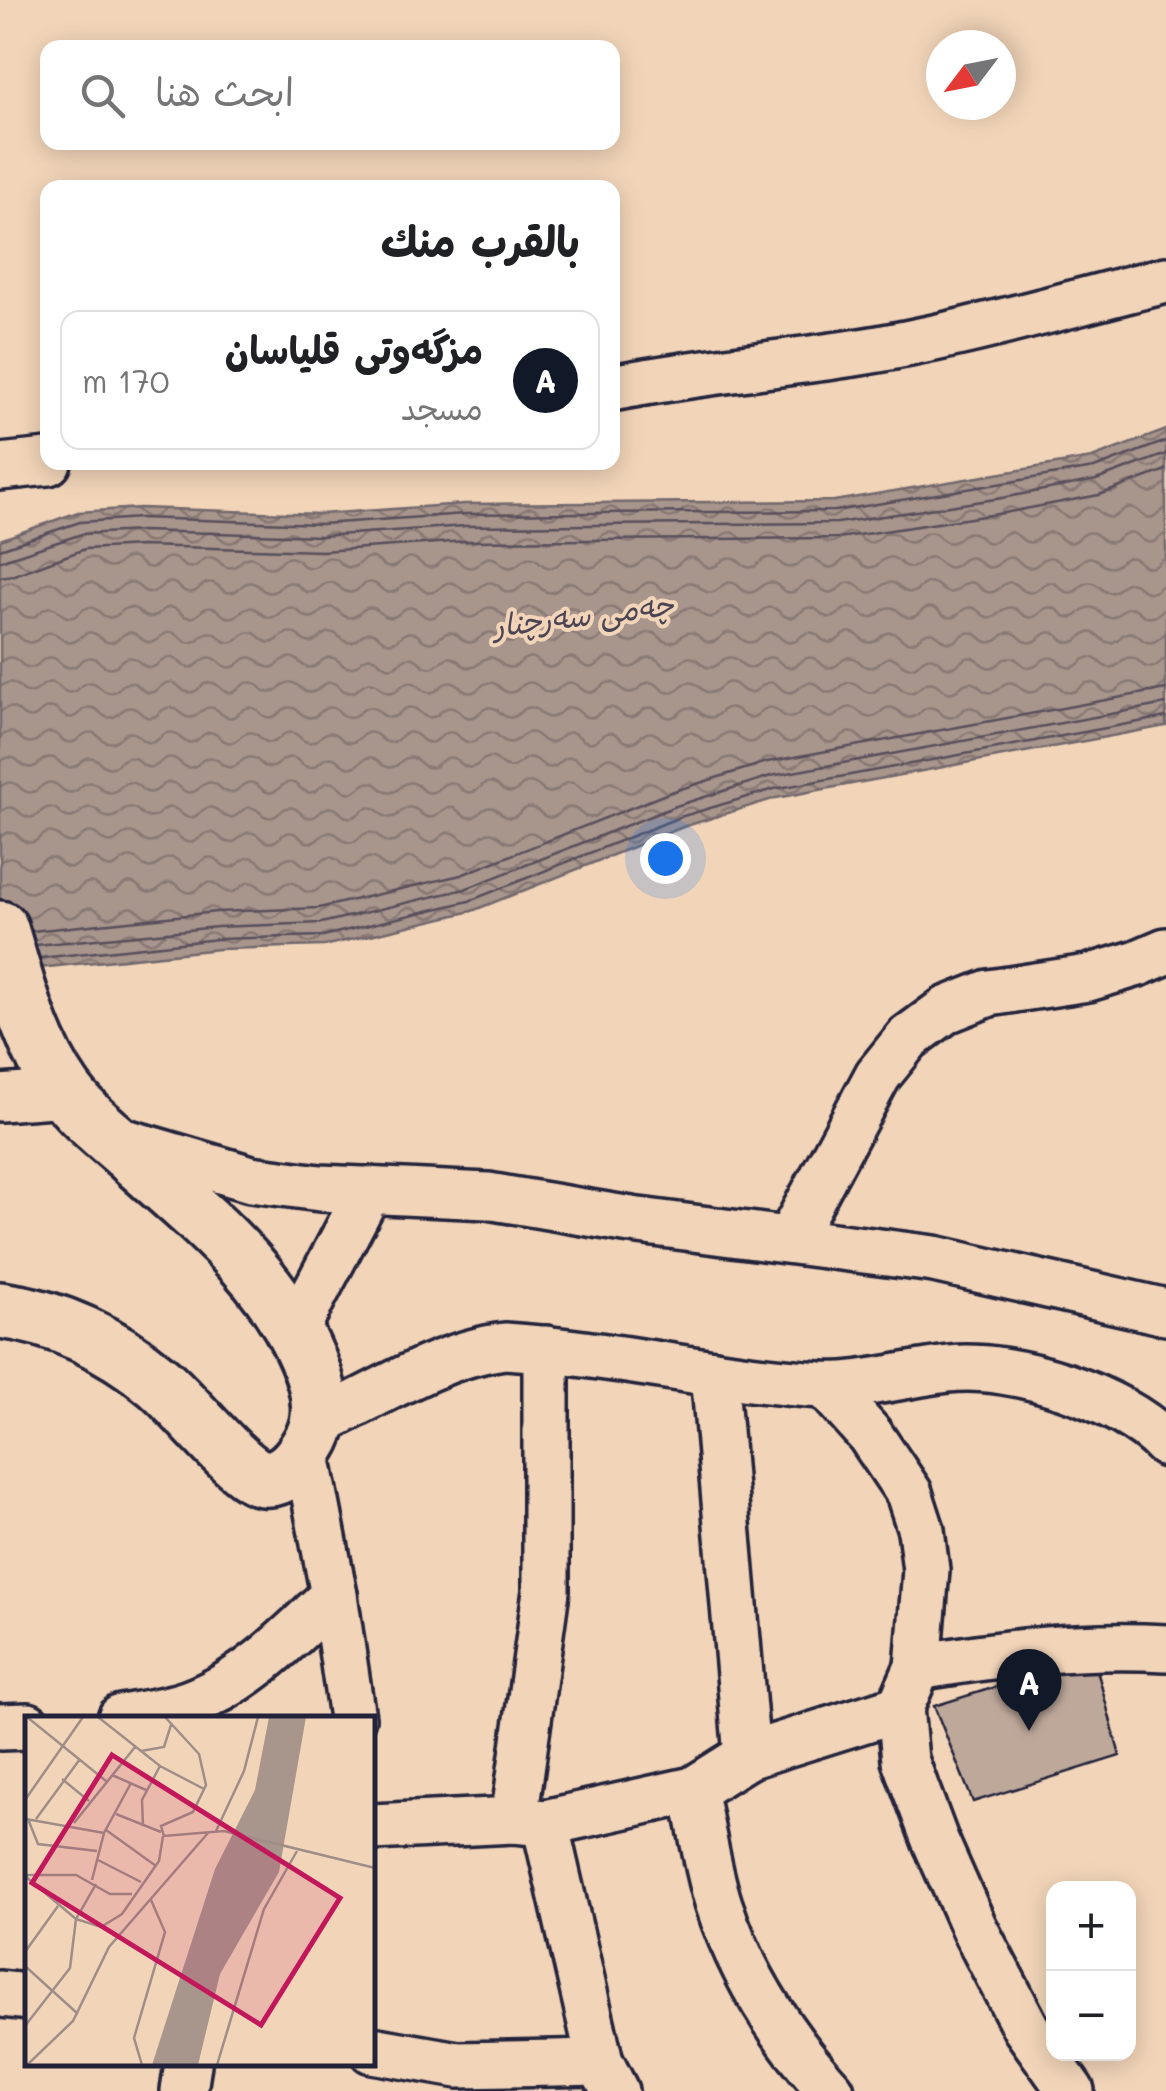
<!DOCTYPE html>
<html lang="ar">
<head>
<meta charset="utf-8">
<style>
	body { margin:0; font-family:Mali,"Playpen Sans Arabic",sans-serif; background:#f6f6f6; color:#202124; direction:rtl }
	.controls { position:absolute; right:30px; bottom:30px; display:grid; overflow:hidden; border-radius:20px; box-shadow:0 5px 25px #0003 }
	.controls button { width:90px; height:90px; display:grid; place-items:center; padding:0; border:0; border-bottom:2px solid #e0e0e0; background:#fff; color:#202124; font:50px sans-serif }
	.compass { position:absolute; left:926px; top:30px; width:90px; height:90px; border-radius:50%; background:#fff; box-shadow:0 5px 25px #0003; rotate:238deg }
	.you { position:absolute; left:665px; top:858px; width:35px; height:35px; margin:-25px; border:8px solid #fff; border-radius:50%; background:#1a73e8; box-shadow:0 0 0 15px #1a73e833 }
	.badge { display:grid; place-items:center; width:65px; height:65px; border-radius:50%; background:#111827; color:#fff; font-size:32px; font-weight:700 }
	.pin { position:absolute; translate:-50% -82px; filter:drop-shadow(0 2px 5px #0008) }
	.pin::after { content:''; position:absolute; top:52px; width:35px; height:30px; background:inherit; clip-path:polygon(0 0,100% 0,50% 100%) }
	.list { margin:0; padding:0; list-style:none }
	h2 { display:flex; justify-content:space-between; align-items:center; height:130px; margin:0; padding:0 40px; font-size:42px }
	h2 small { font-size:32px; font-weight:400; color:#757577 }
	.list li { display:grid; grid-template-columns:65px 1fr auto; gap:30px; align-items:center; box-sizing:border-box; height:140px; margin:0 20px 20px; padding:0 20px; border:2px solid #e0e0e0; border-radius:20px }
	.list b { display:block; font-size:38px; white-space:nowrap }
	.list p { margin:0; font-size:32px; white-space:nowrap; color:#757577 }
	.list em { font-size:32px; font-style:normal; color:#757577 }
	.icon { flex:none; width:55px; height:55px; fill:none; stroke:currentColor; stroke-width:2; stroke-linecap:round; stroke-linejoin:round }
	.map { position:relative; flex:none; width:1166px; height:2091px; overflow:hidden; direction:ltr }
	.search { position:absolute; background:#fff; box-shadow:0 5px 25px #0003; left:40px; top:40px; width:580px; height:110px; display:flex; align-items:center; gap:25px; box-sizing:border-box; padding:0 35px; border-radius:20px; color:#757577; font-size:38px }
	.panel { position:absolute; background:#fff; box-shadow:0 5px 25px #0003; left:40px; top:180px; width:580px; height:290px; border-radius:20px; direction:rtl }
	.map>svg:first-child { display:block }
	.water { fill:url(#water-waves); stroke:#72676c; stroke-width:2.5 }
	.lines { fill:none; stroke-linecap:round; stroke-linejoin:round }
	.shore { stroke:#58505b; stroke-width:2.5 }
	.building { fill:#bea89a; stroke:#22223b; stroke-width:2.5 }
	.minor-casing { stroke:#22223b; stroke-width:52 }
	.major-casing { stroke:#22223b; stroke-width:62 }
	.minor { stroke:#f2d5b9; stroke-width:45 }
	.major { stroke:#f2d5b9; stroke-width:55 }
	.labels { text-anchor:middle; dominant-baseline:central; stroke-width:8; stroke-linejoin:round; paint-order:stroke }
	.water-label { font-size:30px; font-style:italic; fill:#4a4453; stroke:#f2d5b9 }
	.inset-road { fill:none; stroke:#9f8d87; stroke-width:2.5 }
	.view { fill:#c2185b; fill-opacity:0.15; stroke:#c2185b; stroke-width:5 }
	.inset-edge { fill:none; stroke:#22223b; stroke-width:5 }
</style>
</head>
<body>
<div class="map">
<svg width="1166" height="2091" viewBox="0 0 1166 2091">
	<defs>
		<pattern id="water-waves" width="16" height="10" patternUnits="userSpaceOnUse" patternTransform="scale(2.5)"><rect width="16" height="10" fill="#a8958c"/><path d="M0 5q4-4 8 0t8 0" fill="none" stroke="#887974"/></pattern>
	</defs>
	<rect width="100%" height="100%" fill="#f2d5b9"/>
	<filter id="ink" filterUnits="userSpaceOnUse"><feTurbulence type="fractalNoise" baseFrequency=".01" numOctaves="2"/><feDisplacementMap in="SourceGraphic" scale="20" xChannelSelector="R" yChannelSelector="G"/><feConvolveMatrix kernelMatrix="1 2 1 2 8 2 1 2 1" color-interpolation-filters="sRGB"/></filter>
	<g filter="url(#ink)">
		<!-- water -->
		<polygon class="water" points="1166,430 1166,726 776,798 683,827 472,911 324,946 219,949 0,972 0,540 78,512 140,508 321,514 464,504 834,501 1092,458"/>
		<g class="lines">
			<!-- shore -->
			<g class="shore">
				<polyline points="0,549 80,522 140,518 321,524 465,514 835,511 1094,468 1166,441"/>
				<polyline points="0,561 82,534 141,531 321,536 465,526 837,523 1002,498 1096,480 1166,454"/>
				<polyline points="0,577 14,575 85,549 141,546 322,551 466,541 838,538 1004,513 1099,495 1166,470"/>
				<polyline points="32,931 216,912 319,908 461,875 671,792 767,762 1166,689"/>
				<polyline points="36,945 217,927 321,923 465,889 676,806 771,776 1166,704"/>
				<polyline points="40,958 218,939 323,936 469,901 680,817 774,789 1166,717"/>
			</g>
		</g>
		<!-- building -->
		<polygon class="building" points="1070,1664 1096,1666 1120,1756 973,1802 934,1706"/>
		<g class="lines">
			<defs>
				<g id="minor">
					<path d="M612,388C693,372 773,365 854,353C959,337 1063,305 1166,280"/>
					<polyline points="0,467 48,462"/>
					<polyline points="0,1098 66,1093"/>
					<polyline points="115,1139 251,1179 320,1188 488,1196 631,1220 934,1259 1166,1312"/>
					<polyline points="790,1239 878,1075 908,1038 946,1010 989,993 1088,978 1138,963 1166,951"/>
					<polyline points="295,1331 369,1190"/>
					<polyline points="714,1373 747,1756"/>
					<polyline points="826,1386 870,1435 909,1493 921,1530 926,1570 918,1667 900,1708 905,1760 935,1840 974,1928 1026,2028 1071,2091"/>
					<path d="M318,1423C378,1394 439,1354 505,1346C611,1353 715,1378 821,1385C855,1388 912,1373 949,1369C1013,1362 1122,1397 1166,1444"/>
					<polyline points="306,1450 334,1595 352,1718"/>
					<path d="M918,1667C1003,1653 1080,1643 1166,1648"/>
					<path d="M121,1718C144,1714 168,1711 190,1703C247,1682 291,1636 334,1595"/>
					<polyline points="0,1727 28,1726"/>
					<path d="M693,1790C702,1828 707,1868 719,1905C742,1975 781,2036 831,2091"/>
					<polyline points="514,1820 546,1591 546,1349"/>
					<polyline points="545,1823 600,2062 615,2091"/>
					<polyline points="372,1827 514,1820 545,1823 693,1790 747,1756 900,1708"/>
					<polyline points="0,1994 28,1997"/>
					<polyline points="372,2050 458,2065 600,2062"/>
					<polyline points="184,2091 188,2064"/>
				</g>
				<path id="major" d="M0,929C17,985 30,1042 64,1090C81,1115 107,1134 129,1154C197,1216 271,1271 307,1358C318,1383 326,1412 313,1438C303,1457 287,1481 262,1478C240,1475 181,1400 157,1381C113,1344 57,1317 0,1310"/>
			</defs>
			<!-- minor casing -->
			<use href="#minor" class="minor-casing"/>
			<!-- major casing -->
			<use href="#major" class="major-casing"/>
			<!-- minor -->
			<use href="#minor" class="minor"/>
			<!-- major -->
			<use href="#major" class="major"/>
		</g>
	</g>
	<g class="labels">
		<!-- water labels -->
		<g class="water-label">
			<text transform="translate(583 614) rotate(-7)">چەمی سەرچنار</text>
		</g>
	</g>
	<!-- overview -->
	<g transform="translate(25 1716)">
		<rect width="350" height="350" fill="#f2d5b9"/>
		<path d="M244,1H281L254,156L195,258L173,349H127L190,153L230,74Z" fill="#a8958c"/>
		<path class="inset-road" d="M2,1L81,65M73,1L135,50L179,73M140,1L174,38L181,69L168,96L136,110L139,120L199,115L350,152M116,35L139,31L146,9M87,59L121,74M37,63L64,85M0,84L58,1M91,98L136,116M1,103L79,117M3,103L13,128L72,135M11,103L55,43M49,107L110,31M118,110L117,84L135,50M81,114L131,150M191,115L219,55L233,1M73,144L116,166M0,159H51L85,178H107M0,160L51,203L71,168M67,164L79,117L106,67M0,236L33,190M0,250L53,298M0,310L45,252L51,203L76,211L97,198L134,145L138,120M2,349L48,305L84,231L183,117M117,349L109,322L140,216L126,184M192,349L239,193L272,135"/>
		<path class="view" d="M87,39L315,182L236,309L7,167Z"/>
		<rect width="350" height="350" class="inset-edge"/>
	</g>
</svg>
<div class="controls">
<button>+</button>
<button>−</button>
</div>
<svg class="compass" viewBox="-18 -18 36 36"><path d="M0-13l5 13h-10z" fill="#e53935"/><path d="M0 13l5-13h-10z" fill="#757577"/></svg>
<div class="you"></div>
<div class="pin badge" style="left:1029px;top:1731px">A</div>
<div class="search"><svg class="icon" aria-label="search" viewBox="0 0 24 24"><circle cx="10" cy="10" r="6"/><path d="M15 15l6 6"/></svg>ابحث هنا</div>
<section class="panel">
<h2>بالقرب منك<small></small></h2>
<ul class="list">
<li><span class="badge">A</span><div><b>مزگەوتی قلیاسان</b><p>مسجد</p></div><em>170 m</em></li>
</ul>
</section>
</div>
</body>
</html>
